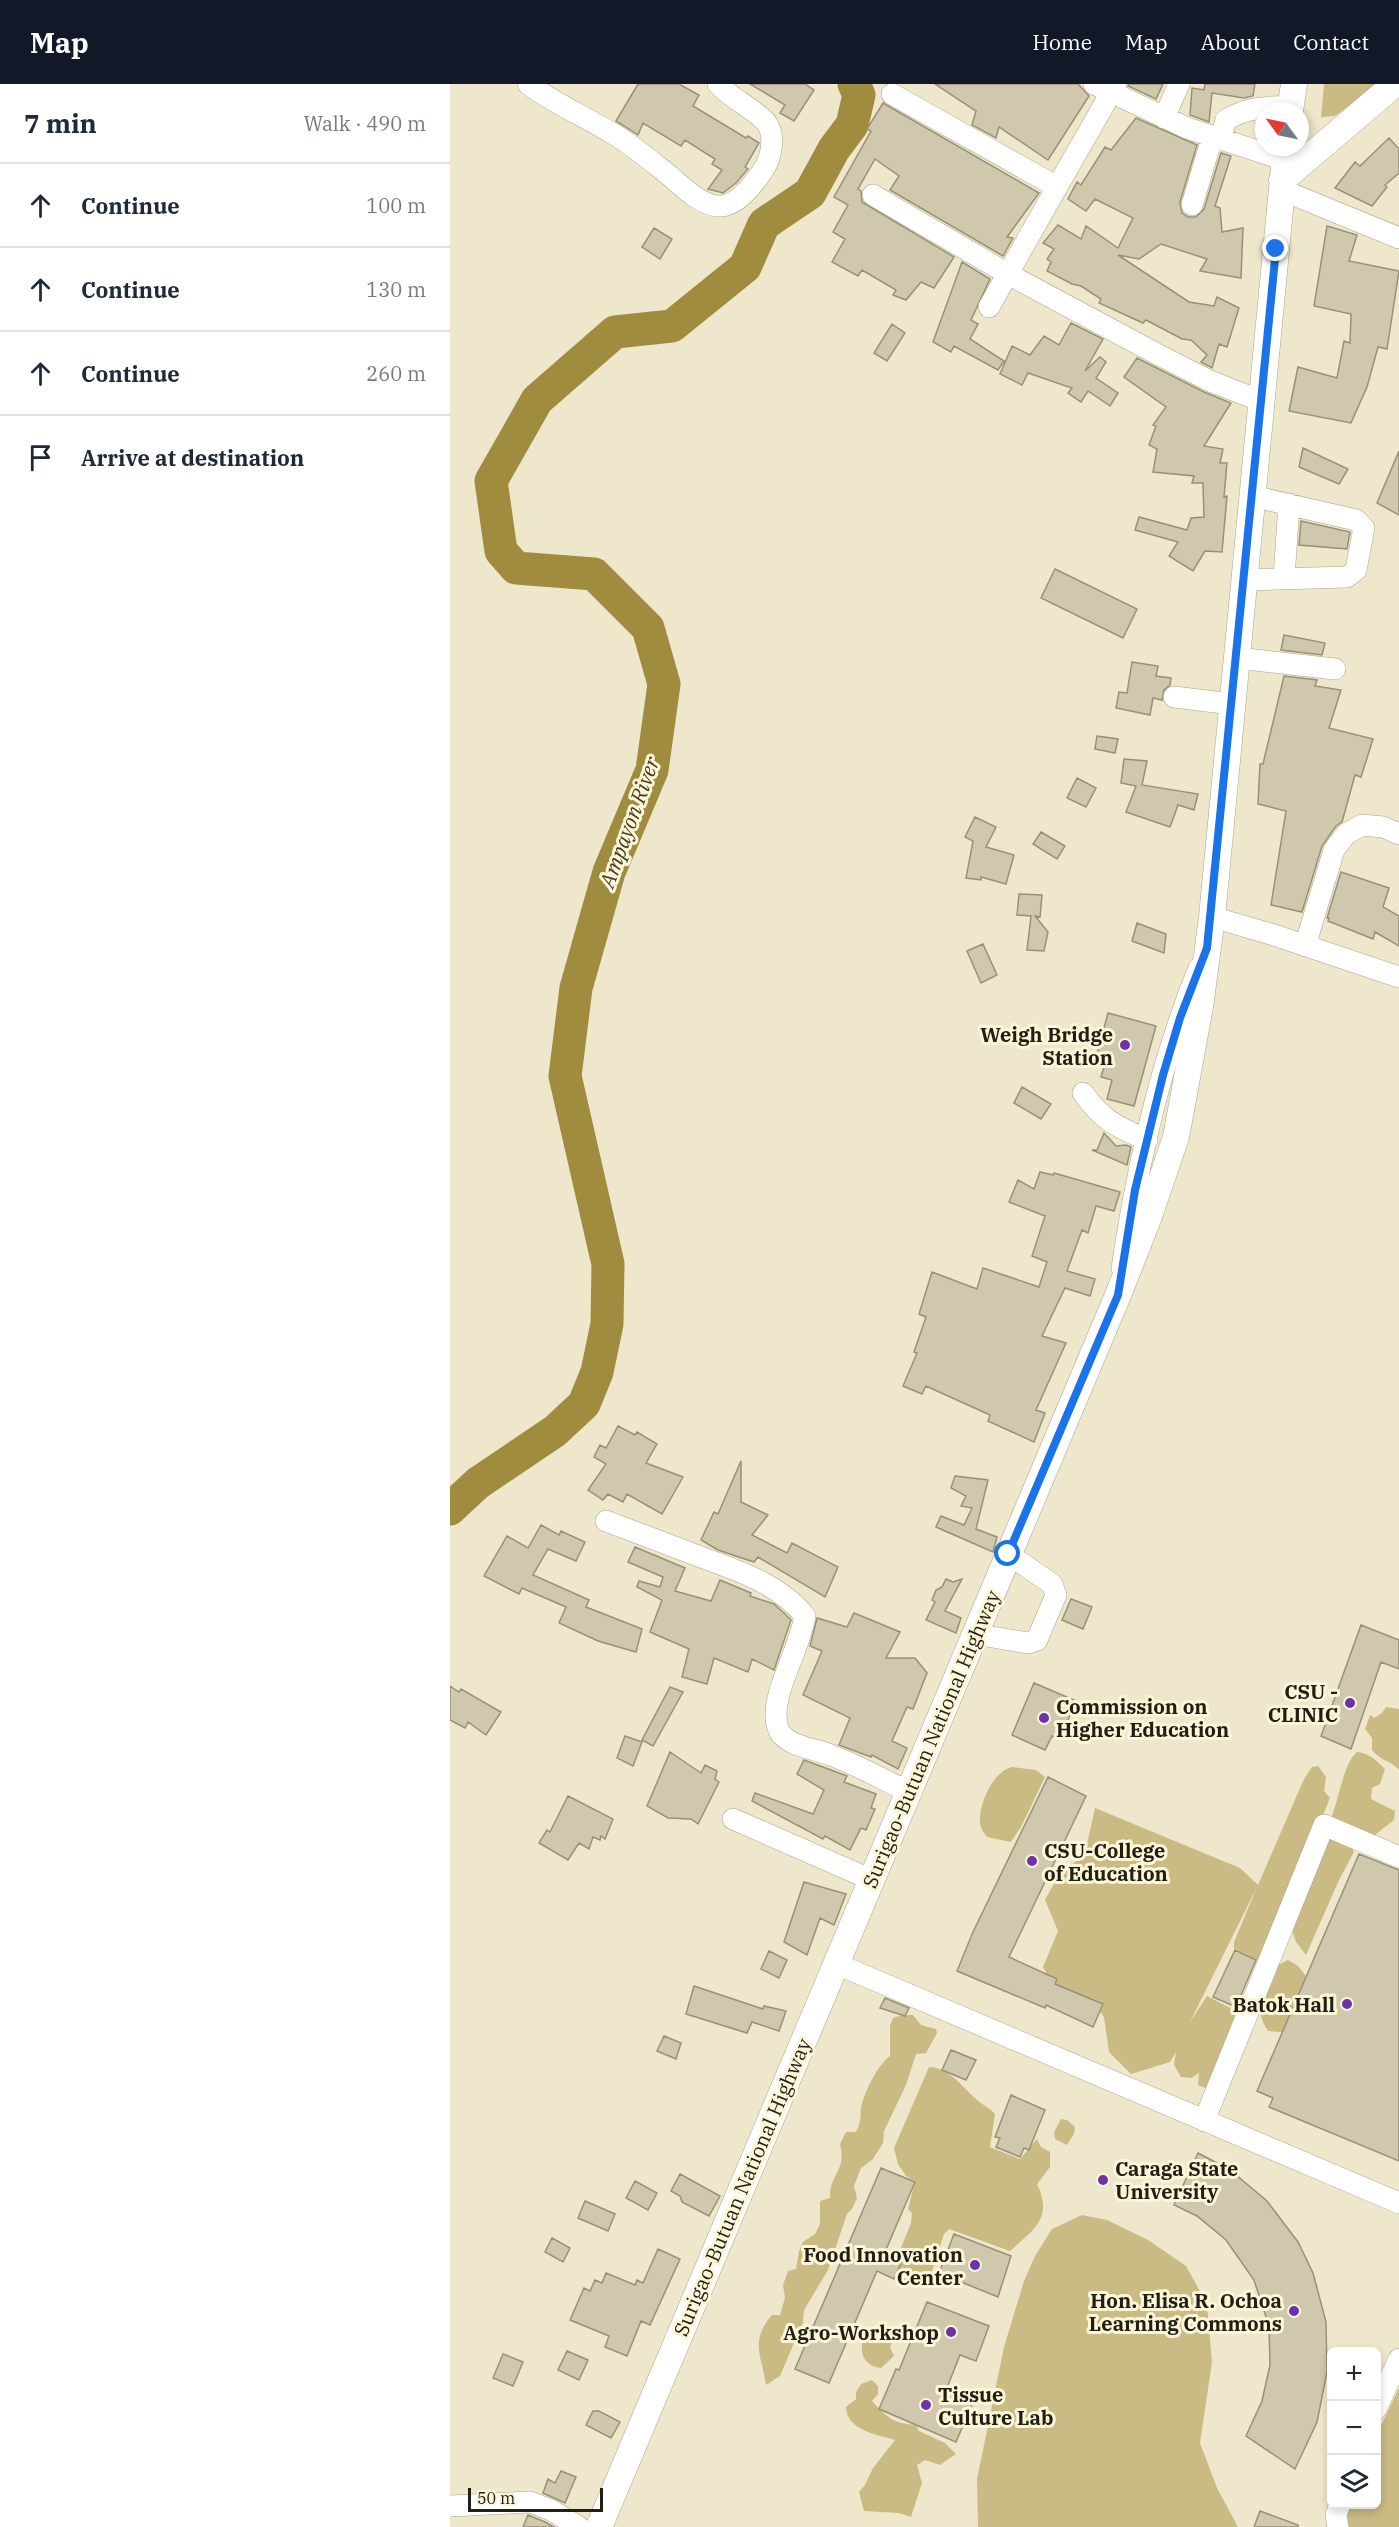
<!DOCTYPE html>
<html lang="en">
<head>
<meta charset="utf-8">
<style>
  body { margin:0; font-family:"IBM Plex Serif",serif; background:#f6f6f7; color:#1f2937 }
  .controls { position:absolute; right:18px; bottom:18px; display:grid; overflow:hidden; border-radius:9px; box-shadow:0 3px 9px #0003 }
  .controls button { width:54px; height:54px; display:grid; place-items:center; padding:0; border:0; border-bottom:2px solid #e0e1e3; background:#fff; color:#1f2937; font:30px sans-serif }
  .compass { position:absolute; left:805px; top:18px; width:54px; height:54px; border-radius:50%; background:#fff; box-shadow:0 3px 9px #0003; rotate:303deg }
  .scale { position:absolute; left:18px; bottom:15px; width:135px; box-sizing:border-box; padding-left:6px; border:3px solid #211f14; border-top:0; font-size:16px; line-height:21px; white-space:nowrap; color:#211f14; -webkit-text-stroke:4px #fcf5d8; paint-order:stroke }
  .stop { position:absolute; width:18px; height:18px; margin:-14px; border:4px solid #1a73e8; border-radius:50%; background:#fff }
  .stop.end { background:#1a73e8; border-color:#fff; box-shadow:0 2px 6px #0008 }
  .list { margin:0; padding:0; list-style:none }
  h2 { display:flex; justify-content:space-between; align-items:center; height:78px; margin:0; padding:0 24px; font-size:26px }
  h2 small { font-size:20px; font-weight:400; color:#747a83 }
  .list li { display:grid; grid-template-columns:39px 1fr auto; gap:18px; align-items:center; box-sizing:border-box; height:84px; padding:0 24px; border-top:2px solid #e0e1e3 }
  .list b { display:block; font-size:22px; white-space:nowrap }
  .list em { font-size:20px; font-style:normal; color:#747a83 }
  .icon { flex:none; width:33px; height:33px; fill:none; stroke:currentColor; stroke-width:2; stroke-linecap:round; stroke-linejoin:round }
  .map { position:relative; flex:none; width:949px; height:2443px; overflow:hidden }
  header { display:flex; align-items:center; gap:36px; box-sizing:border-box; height:84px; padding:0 30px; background:#111827; color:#fff }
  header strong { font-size:28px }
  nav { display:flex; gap:33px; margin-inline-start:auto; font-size:21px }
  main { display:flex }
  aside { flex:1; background:#fff }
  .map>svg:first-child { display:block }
</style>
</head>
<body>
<header>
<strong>Map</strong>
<nav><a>Home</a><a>Map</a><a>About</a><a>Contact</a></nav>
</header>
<main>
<aside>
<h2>7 min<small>Walk · 490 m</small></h2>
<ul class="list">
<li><svg class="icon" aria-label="ahead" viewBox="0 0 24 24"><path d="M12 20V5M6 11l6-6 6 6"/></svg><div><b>Continue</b></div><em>100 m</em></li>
<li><svg class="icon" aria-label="ahead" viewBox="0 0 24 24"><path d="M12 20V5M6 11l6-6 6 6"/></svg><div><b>Continue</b></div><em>130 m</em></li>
<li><svg class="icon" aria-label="ahead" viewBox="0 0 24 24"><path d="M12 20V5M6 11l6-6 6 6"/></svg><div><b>Continue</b></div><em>260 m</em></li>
<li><svg class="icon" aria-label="arrive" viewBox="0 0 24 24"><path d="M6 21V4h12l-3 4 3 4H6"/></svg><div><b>Arrive at destination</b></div></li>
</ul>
</aside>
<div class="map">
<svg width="949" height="2443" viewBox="0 0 949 2443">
  <rect width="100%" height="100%" fill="#efe7cb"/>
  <!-- green -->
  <path fill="#cabb84" d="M874 0H928L885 32 871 33Z
    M936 1623 949 1625V1686C941 1676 930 1677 922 1666V1654L915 1645 920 1631 924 1634 932 1629Z
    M907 1668C918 1668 928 1678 935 1685L930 1700 922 1704 921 1715 945 1727 944 1736 926 1750 925 1757 880 1736C889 1718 893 1679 907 1668Z
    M868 1682 876 1693 874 1707 880 1714 812 1879 784 1864V1858L807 1803 740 1938 757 1912 790 1929 762 2001 755 2004 748 2001 749 1989 741 1994 731 1993 724 1981 726 1968 720 1978 681 1990 659 1968 654 1933 641 1915 606 1907 593 1883 608 1847 595 1816 607 1794 635 1769 645 1724 790 1784 808 1801 854 1695 862 1683Z
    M562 1683 586 1686 595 1693 571 1743 561 1758 537 1753C533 1748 529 1742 530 1735 530 1717 544 1687 562 1683Z
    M878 1749 901 1761 904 1768 889 1796 856 1871 846 1858 840 1841Z
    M838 1876 848 1882 856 1892 832 1948 818 1947C802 1922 813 1910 823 1884Z
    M452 1931H463L471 1941 486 1945 487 1949 476 1969 466 1970 456 2001 434 2047 433 2059 423 2075 411 2084 404 2102 407 2114 402 2125 397 2130 378 2186 354 2226 353 2238 330 2292 316 2301C312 2272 299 2257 322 2231H330L335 2214 333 2201 338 2187 346 2185 349 2167 353 2158 365 2150 370 2140V2117L380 2114C379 2091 397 2087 390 2060L396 2048H406C413 2035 409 2030 412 2019 417 2004 427 1982 440 1972V1942L443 1934Z
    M479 1983C499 1983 512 2003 526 2015 532 2021 539 2023 545 2030L540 2063 570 2075 587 2055 591 2063 600 2068V2083L587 2100C604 2135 582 2147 560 2167L499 2145 494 2150 478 2199 455 2201 447 2196 451 2164 461 2139 462 2129 458 2125 465 2097 456 2092 448 2080 444 2064Z
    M611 2035 617 2036 625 2043 624 2050 617 2061 605 2055 604 2048Z
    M632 2131 657 2136 698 2156 736 2182 757 2220 762 2278 750 2359 767 2404 788 2443H528L527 2395 554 2263 574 2197 585 2172 602 2145Z
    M428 2243 442 2250 444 2254 440 2263 444 2272 431 2284C409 2281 409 2263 416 2247Z
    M422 2296 428 2302V2310L422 2317C438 2334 442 2339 466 2341L469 2347 495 2359 506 2370 490 2381 475 2376 467 2381 472 2399 461 2433 449 2429 414 2427 409 2408 415 2401 423 2384 445 2356C428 2351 396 2346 396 2323L406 2315V2308L411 2300Z
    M949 2304V2443H895L897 2421 926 2420 927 2350Z"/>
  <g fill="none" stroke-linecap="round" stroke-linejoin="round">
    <!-- river -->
    <path stroke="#a08c3e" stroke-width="33" d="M0 1425 28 1399 105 1347 134 1320 147 1288 157 1240 158 1180 115 992 126 904 159 788 202 686 214 600 198 544 144 490 66 484 51 467 41 397 87 316 165 248 222 242 295 183 314 140 360 109 384 65 402 41 409 11 404 0"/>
  </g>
  <!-- building -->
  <path fill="#d0c8ac" stroke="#989176" stroke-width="1.5" d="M188 0H229L249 11 243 22 296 54 298 52 309 59 295 83 298 85 286 99 273 109 258 105 272 86 262 80 265 75 235 56 231 62 193 39 188 51 166 37Z
    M300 0H355L364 6 344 37 330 29 335 21Z
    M485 0H628L639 12 598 76 549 43 546 54 522 41 526 27Z
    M679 0H713L706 15 678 2Z
    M755 0H805L803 12 794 14 762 9 759 38 740 31 742 4 754 6Z
    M433 19 589 109 557 153 563 154 553 172 440 106 449 92 425 75 408 105 411 107 412 118 504 173 484 204 471 198 456 216 443 211 446 206 412 186 408 192 382 178 395 155 383 148 398 121 384 113 421 47 417 45Z
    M686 34 747 61 730 118 732 129 738 133H746L754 125 771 69 781 72 765 122 770 124 772 148 793 144 791 194 750 187 757 175 711 160 689 175 668 171 739 218 764 222 767 213 789 224 777 263 769 260 762 284 751 278 757 271 741 256 732 255 696 236 693 239 649 219 651 215 631 202 622 200 597 187 601 178 597 175 604 165 593 159 608 141 631 155 636 142 668 164 683 134 645 115 636 127 618 115 627 98 631 101 655 63 661 66Z
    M939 54 949 65V89L935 101 937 103 922 122 885 104 905 78 910 82Z
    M877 142 907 151 899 177 949 187 937 265 928 263 917 303 901 339 839 327 848 283 887 294 894 257 900 259 901 230 864 222Z
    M204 144 222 155 210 175 192 163Z
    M512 178 540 195 521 236 528 240 520 255 554 277 548 286 504 262 501 268 483 258Z
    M621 239 653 255 635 287 650 273 656 278 646 294 668 309 660 322 638 307 631 318 618 309 622 304 578 289 572 301 550 290 562 262 580 271 594 252 609 261Z
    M442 240 455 249 437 277 424 269Z
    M687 274 754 308 781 319 754 362 773 365 770 379H777L774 413 777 412 772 468 755 467 743 487 719 472 728 458 685 446 689 433 737 446 741 434 754 433 753 399H742L744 392 703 388 707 365 699 361 706 342 703 341 716 323 674 293Z
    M853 364 898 385 889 400 849 383Z
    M949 367V431L927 419Z
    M851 437 900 448 897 465 849 461Z
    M605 485 687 525 673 554 591 514Z
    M834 551 875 559 872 571 831 566Z
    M682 578 708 582 706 592 721 594 720 601 714 606 712 616 703 614 700 631 666 624 669 608 677 609Z
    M834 592 867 596 865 602 891 606 879 644 923 655 911 693 905 691 892 738 886 742 872 762 852 828 821 821 836 727 808 720 810 680H813Z
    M647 652 668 655 665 669 645 665Z
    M674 675 697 677 692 701 748 710 744 726 728 721 720 743 676 728 686 702 671 699Z
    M627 694 646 704 636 723 617 714Z
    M525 733 546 743 536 763 564 771 556 800 531 793V796L516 794 523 757 515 753Z
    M591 748 615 762 607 775 583 760Z
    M891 788 939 804 933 823 949 832V862L925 848 923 855 878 837 879 834H877Z
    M569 810 592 811 590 833 585 832 598 848 594 867 577 866 581 832 567 831Z
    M687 839 716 850 714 869 682 857Z
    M533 860 547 891 531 899 517 867Z
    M658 929 706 942 684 1022 657 1015 662 996 651 993 654 983 644 981Z
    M572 1003 601 1020 591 1035 564 1019Z
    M654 1049 666 1062 676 1061 681 1063 677 1081 642 1066H647Z
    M590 1088 603 1091 604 1089 670 1108 664 1127 646 1122 638 1149 632 1146 617 1187 645 1195 640 1212 615 1204 592 1252 616 1259 586 1326 595 1329 584 1358 538 1337 540 1331 476 1302 472 1310 453 1302 467 1269 464 1268 476 1233 469 1230 482 1188 527 1205 533 1184 589 1203 597 1178 582 1172 595 1132 559 1118 568 1096 584 1105Z
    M168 1342 185 1351 187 1348 207 1360 196 1379 233 1393 212 1430 177 1410 173 1418 158 1410 153 1416 138 1406 156 1380 144 1373 150 1361 156 1364Z
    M291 1377V1418L318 1431 302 1451 337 1469 342 1459 388 1483 375 1513 308 1473 304 1478 268 1466 251 1456 264 1428 268 1430Z
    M505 1392 538 1396 526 1445 547 1453 543 1468 486 1443 491 1432 514 1441 522 1424 511 1422 516 1412 501 1404Z
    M91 1441 109 1451 111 1447 135 1458 126 1477 98 1465 83 1491 139 1516 136 1523 192 1545 186 1568 148 1557 109 1539 116 1523 72 1504 69 1510 34 1492 57 1452 78 1464Z
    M185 1463 235 1484 225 1507 261 1517 270 1496 301 1509 300 1512 324 1520 335 1530 341 1536 324 1586 302 1575 298 1588 264 1574 257 1600 232 1593 239 1565 200 1548 212 1516 187 1503 189 1497 210 1503 213 1493 178 1478Z
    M496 1495 503 1498 512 1495 495 1527 511 1534 506 1549 476 1536 485 1518 482 1516 486 1506 492 1503Z
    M621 1515 642 1523 633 1545 612 1536Z
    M404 1529 450 1548 436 1574H465L477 1589 463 1625 457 1623 442 1657 457 1664 448 1685 422 1671 421 1673 389 1661 400 1634 353 1611 372 1567 360 1562 367 1534 397 1543Z
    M911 1541 949 1556V1585L931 1578 901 1665 871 1652Z
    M584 1599 626 1617 610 1655 602 1652 595 1666 562 1651Z
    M0 1602 9 1608 11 1605 51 1628 36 1651 18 1638 15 1644 0 1636Z
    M220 1603 233 1608 203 1662 192 1656Z
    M175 1652 192 1658 183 1682 167 1674Z
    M220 1668 251 1689 255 1681 267 1687 265 1695 269 1698 248 1740 241 1735 218 1734 197 1722Z
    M354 1676 397 1692 394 1698 426 1710 421 1724 425 1725 416 1746 411 1744 400 1766 375 1752 373 1755 302 1717 305 1709 363 1730 374 1706 347 1690Z
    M598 1693 636 1712 559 1873 607 1895 605 1900 653 1920 643 1943 596 1921 595 1924 507 1887 523 1848Z
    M118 1712 163 1735 155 1755 151 1752 150 1756 143 1753 139 1765 129 1759 118 1776 89 1759 97 1746 100 1748Z
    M909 1770 949 1786V2077L819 2023 823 2014 807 2007Z
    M354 1798 396 1810 384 1841 370 1834 357 1871 334 1858Z
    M785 1866 806 1876 786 1923 763 1913Z
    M319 1867 337 1876 329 1894 311 1885Z
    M244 1902 313 1925 314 1922 336 1927 329 1947 302 1938 297 1949 236 1930Z
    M435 1914 459 1924 455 1932 430 1924Z
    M214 1952 231 1959 226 1975 207 1967Z
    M501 1966 526 1976 516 1996 492 1986Z
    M561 2011 595 2026 579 2066 574 2064 570 2073 546 2063 550 2054 545 2053Z
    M748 2069 780 2086 817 2117 848 2158 863 2189 876 2238 877 2288 867 2338 845 2385 796 2352 812 2317 820 2281 819 2242 804 2196 776 2156 747 2132 724 2121Z
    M431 2084 465 2098 435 2168 452 2177 444 2195 427 2187 379 2299 345 2285Z
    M230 2090 270 2112 259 2132 232 2118 230 2112 221 2107Z
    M185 2097 207 2109 198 2126 176 2114Z
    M135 2117 165 2130 158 2147 128 2134Z
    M504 2150 561 2172 548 2213 489 2189Z
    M102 2154 120 2164 113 2178 95 2168Z
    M208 2165 230 2175 200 2241 191 2237 177 2272 155 2263 159 2252 120 2236 134 2204 140 2207 145 2196 152 2199 156 2189 185 2201 187 2196 193 2199Z
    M477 2218 539 2242 526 2277 510 2271 496 2306 523 2318 506 2358 429 2325 446 2285 449 2286Z
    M117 2267 138 2276 129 2296 108 2286Z
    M53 2270 73 2278 63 2302 43 2294Z
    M143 2327H149L170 2338 161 2354 136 2341Z
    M111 2387 126 2393 115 2419 93 2409 98 2395 105 2399Z
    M810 2427 848 2441V2443H804Z
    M78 2431 95 2438 104 2443H73Z"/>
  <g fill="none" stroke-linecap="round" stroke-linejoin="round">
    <defs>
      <path id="minor" d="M78 0C105 20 136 33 165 51 185 63 202 78 220 92 232 103 253 123 270 122 288 122 305 98 314 85 322 72 326 49 315 37 302 24 282 15 268 0
        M644 0 737 44 835 76
        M442 10 607 103 539 223
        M714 34 729 0
        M770 56 776 36C797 23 817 23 841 22
        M607 103 666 0
        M832 106 949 154
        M423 111 558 190 705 269 760 297 811 317
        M742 121 762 54
        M834 494 839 420
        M794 496 897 493 906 486 914 444 906 436 802 412
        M787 574 885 585
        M724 613 782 620
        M762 833 824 851 949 893
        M855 862 884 766 896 750 912 741 933 743 949 750
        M633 1009C654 1038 666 1042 697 1056
        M672 1184C687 1083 710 979 749 884
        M156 1437C185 1448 214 1459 243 1470 282 1485 328 1498 355 1532 350 1563 327 1600 326 1629 326 1637 327 1646 332 1651 344 1664 368 1665 383 1672 409 1682 434 1696 459 1708
        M525 1550 578 1559 587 1556 606 1511 602 1500 558 1470
        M283 1735 422 1796
        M387 1880 949 2119
        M754 2037 874 1741 949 1773
        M926 2325 949 2275
        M0 2422 80 2418 101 2426 129 2443
        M888 2443 886 2431 890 2420"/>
      <path id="major" d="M840 27 844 0
        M832 96 945 0
        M149 2443 668 1211 698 1135 726 1053 750 923 762 833 836 63"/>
    </defs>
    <!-- minor casing -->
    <use href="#minor" stroke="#aba488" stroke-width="22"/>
    <!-- major casing -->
    <use href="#major" stroke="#aba488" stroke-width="27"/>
    <!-- minor -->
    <use href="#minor" stroke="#fff" stroke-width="21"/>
    <!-- major -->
    <use href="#major" stroke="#fff" stroke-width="26"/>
  </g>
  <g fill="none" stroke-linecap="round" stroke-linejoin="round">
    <!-- route -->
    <path stroke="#1a73e8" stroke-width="8" d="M558 1470 668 1211 685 1106 713 991 730 934 757 864 826 165"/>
  </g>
  <!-- markers -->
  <g fill="#6f31a6" stroke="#fcf5d8" stroke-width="2">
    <circle cx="675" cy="961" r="6"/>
    <circle cx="900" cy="1619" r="6"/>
    <circle cx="594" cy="1634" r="6"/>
    <circle cx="582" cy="1777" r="6"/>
    <circle cx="897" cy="1920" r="6"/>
    <circle cx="653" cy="2096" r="6"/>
    <circle cx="525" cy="2181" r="6"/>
    <circle cx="844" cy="2227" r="6"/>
    <circle cx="501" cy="2248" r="6"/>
    <circle cx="476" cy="2321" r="6"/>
  </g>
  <g text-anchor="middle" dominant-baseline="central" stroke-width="6" stroke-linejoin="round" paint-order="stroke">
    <!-- poi labels -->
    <g font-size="20" font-weight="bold" fill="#211f14" stroke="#fcf5d8" text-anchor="end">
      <text x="663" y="950">Weigh Bridge<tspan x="663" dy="23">Station</tspan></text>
      <text x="888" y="1607">CSU -<tspan x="888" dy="23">CLINIC</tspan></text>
      <text x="606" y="1622" text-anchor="start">Commission on<tspan x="606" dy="23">Higher Education</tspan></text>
      <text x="594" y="1766" text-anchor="start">CSU-College<tspan x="594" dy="23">of Education</tspan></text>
      <text x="885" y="1920">Batok Hall</text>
      <text x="665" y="2084" text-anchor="start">Caraga State<tspan x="665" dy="23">University</tspan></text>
      <text x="513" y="2170">Food Innovation<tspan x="513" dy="23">Center</tspan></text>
      <text x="832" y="2216">Hon. Elisa R. Ochoa<tspan x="832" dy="23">Learning Commons</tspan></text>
      <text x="489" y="2248">Agro-Workshop</text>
      <text x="488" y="2310" text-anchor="start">Tissue<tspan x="488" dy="23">Culture Lab</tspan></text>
    </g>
    <!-- street labels -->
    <g font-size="20" fill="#211f14" stroke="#fcf5d8">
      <text transform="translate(481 1655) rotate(-67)">Surigao-Butuan National Highway</text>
      <text transform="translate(292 2103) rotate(-67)">Surigao-Butuan National Highway</text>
    </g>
    <!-- water labels -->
    <g font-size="21" font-style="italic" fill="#443b19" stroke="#fcf5d8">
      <text transform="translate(179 738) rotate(-70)">Ampayon River</text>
    </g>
  </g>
</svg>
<div class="controls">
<button>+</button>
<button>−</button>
<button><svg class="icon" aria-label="layers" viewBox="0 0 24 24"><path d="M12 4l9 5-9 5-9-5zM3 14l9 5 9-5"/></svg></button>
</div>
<svg class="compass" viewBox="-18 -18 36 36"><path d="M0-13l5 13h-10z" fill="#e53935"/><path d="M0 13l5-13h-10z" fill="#747a83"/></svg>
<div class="scale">50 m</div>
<div class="stop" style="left:558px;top:1470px"></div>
<div class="stop end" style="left:826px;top:165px"></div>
</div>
</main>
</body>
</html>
